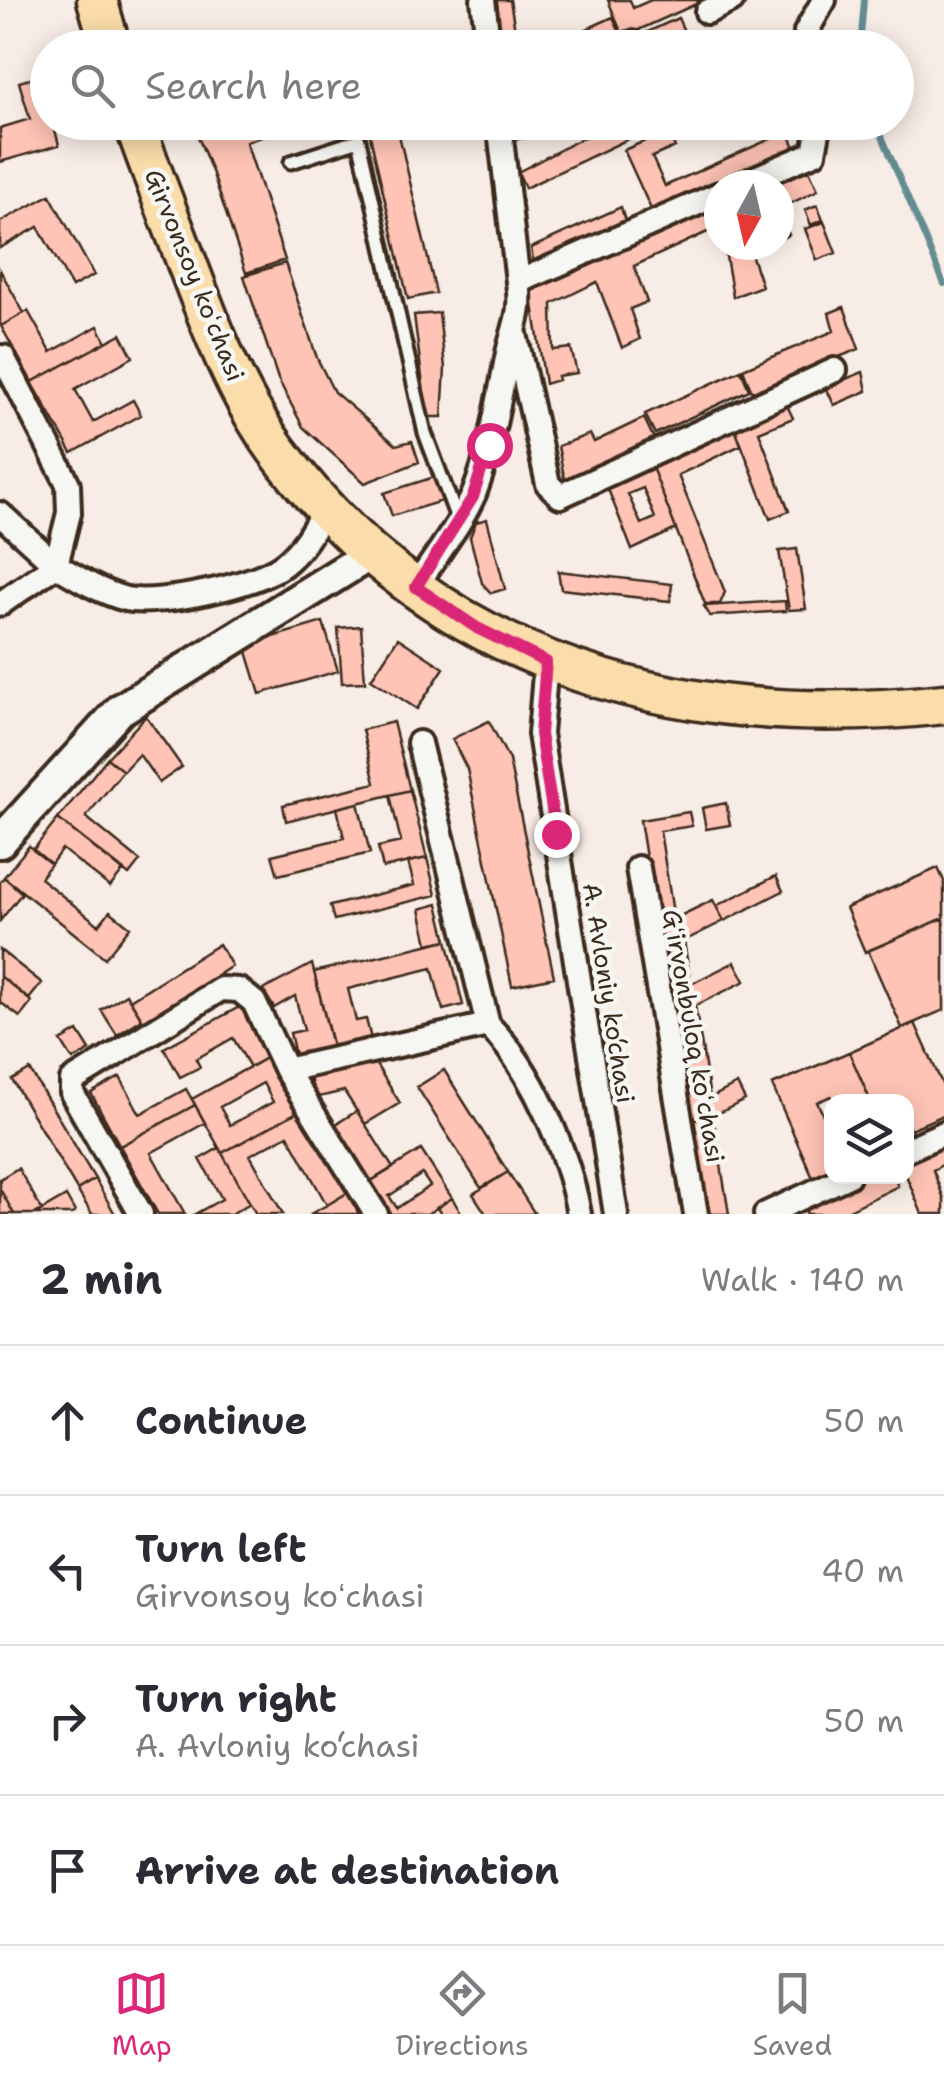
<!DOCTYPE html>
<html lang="en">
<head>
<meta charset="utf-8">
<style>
  body { margin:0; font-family:"Shantell Sans",sans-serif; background:#f2f2f3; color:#2b2b33 }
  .controls { position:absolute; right:30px; bottom:30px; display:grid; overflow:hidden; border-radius:20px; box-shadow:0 5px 25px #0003 }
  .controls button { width:90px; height:90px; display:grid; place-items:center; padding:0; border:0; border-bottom:2px solid #e1e1e2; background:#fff; color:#2b2b33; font:50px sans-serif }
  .compass { position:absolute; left:704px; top:170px; width:90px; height:90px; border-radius:50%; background:#fff; box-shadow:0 5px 25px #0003; rotate:188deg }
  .stop { position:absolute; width:30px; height:30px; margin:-22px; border:8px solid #db2777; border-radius:50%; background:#fff }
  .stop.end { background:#db2777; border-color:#fff; box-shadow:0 2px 10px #0008 }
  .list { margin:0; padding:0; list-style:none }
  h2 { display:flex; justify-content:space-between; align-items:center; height:130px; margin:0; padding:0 40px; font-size:42px }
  h2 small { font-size:32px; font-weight:400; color:#7c7c81 }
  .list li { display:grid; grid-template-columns:65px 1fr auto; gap:30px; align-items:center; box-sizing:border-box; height:150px; padding:0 40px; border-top:2px solid #e1e1e2 }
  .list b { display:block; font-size:38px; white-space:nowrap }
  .list p { margin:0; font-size:32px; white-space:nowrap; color:#7c7c81 }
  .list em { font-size:32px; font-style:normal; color:#7c7c81 }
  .icon { flex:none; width:55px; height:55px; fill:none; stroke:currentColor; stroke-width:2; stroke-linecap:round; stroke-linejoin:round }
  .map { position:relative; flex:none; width:944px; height:1214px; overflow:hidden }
  .search { position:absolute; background:#fff; box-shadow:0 5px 25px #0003; left:30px; right:30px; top:30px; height:110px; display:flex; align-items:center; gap:25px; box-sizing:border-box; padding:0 35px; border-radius:55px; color:#7c7c81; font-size:38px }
  .sheet { height:730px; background:#fff }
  nav { display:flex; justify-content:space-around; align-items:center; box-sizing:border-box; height:140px; border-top:2px solid #e1e1e2; background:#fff; font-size:28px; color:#7c7c81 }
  nav a { display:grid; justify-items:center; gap:5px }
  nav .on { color:#db2777 }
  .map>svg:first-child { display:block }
</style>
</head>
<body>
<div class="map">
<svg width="944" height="1214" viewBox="0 0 944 1214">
  <rect width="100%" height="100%" fill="#f8ece6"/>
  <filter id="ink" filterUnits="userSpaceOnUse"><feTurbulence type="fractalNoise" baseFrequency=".01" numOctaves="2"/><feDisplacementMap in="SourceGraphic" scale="20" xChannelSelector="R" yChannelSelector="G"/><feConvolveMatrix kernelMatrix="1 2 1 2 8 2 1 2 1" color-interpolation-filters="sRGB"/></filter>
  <g filter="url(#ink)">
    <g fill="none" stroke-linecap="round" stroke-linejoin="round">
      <!-- stream -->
      <path stroke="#648c91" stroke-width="6" d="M860 48 864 0
        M876 122 944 284"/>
    </g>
    <!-- building -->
    <path fill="#ffc4b6" stroke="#3b2a1e" stroke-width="2.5" fill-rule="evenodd" d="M496 0H510L518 48H497L490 3Z
      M608 0H630L633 8 651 0H705L623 37Z
      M613 17 621 35 595 48H545Z
      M678 18 687 38 666 48H650L643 34Z
      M39 76 48 105V122H53L59 145 0 162V128L30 119 19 82Z
      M192 122H304L246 142 285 260 246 273 213 174Z
      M388 122H396L436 293 408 299 368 127Z
      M503 122H530L523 124 525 138 506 141Z
      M613 122H633L639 134 525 188 518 172Z
      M640 122H680L667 129 675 147 652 157 665 186 788 131 798 154 729 185H719L655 218 624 150 645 141 637 124Z
      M804 159 818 190 779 209V185H746Z
      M50 195 94 275 72 287 38 227 0 248V222Z
      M704 205 714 229 634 266 647 302 630 309 640 339 622 348 597 282 552 304 553 350 571 348 577 373 557 376 558 380 545 384 529 278Z
      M817 205 823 220 811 225 805 210Z
      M621 207 626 225 534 266 531 248Z
      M782 218 789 235 779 239V219Z
      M824 222 836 253 817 260 805 229Z
      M724 245H748L762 286 733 297Z
      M285 263 317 358 334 392 396 445 412 441 419 462 365 483 303 427 278 379 244 276Z
      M0 270 24 313 1 326 0 324Z
      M844 307 859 349 752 392 743 369 834 331 829 313Z
      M28 311 51 352 98 326 106 342 32 382 1 326Z
      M439 313 445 368 442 417H427L414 315Z
      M121 334 133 357 75 389 93 422 133 400 141 415 72 453 32 382Z
      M741 370 749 390 655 434 645 414Z
      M863 372 867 391 834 405 826 387Z
      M785 401 793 418 759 432 789 511 770 519 733 423Z
      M644 418 654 439 565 482 558 446 590 434 594 442Z
      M733 423 741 445 678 475 725 592 720 604H705L650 462Z
      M650 462 676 529 632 550 606 484ZM643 488 655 518 641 524 628 494Z
      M434 477 442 501 392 516 384 493Z
      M487 519 505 589 491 593 482 583 470 537 476 522Z
      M797 549 806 609 789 610 779 551Z
      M558 571 672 584 670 601 561 589Z
      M785 601 786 611 710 616 704 606Z
      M323 622 338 671 260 694 245 645Z
      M361 626 365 682 342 683 338 628Z
      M398 638 444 668 417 709 371 679Z
      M146 716 182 767 159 783 139 754 123 771 107 758Z
      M489 721 509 760 554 977 512 986 467 769 452 739Z
      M393 722 410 790 286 821 283 805 375 783 362 730Z
      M107 758 123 771 86 817 140 861 129 875 58 819Z
      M410 790 427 858 383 868 378 847 401 842 390 795Z
      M358 803 370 853 278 875 272 855 344 838 337 808Z
      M726 803 730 825 706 829 702 808Z
      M689 812 692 826 660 831 674 919 657 927 640 820Z
      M58 819 123 871 110 887 62 849 51 864 33 850Z
      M29 846 51 864 40 878 99 925 110 911 130 927 105 958 4 877Z
      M427 858 436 895 334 920 330 906 414 885 408 862Z
      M938 868 944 881V918L865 952 846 908Z
      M776 876 783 891 724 921 716 906Z
      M4 877 22 893 0 921V882Z
      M713 900 724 921 684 941 691 984 669 995 657 927Z
      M438 904 447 940 428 944 420 909Z
      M944 918V1010L902 1028 868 951Z
      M447 940 463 1005 443 1010 432 968 348 989 356 1021 366 1019 372 1043 334 1052 314 972Z
      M219 944 232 966 144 1022 130 1000Z
      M0 950 42 983 29 999 0 976Z
      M735 962 745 981 695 1006 703 1053 679 1057 669 995Z
      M312 964 332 1046 295 1055 290 1033 304 1030 295 996 274 1008 263 990Z
      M0 976 32 1002 20 1017 0 1002Z
      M126 994 142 1019 117 1035 101 1010Z
      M243 1005 271 1055 250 1067 233 1038 196 1059 200 1067 180 1077 164 1048Z
      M915 1023 944 1088V1115L906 1131V1102H871L849 1052Z
      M78 1031 90 1050 73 1060 61 1041Z
      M849 1052 871 1102H834L831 1096 817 1102 832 1133V1170L813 1178 772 1085Z
      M703 1053 710 1098 737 1084 745 1100 713 1116 690 1120 679 1057Z
      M271 1055 301 1110 222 1153 192 1099ZM263 1083 273 1102 230 1125 220 1107Z
      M372 1058 400 1103 365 1124 344 1091 315 1098 309 1073Z
      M30 1070 95 1179 77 1190 12 1080Z
      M444 1070 508 1172 481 1188 417 1087Z
      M120 1077 140 1114 186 1089 195 1105 120 1146 91 1093Z
      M195 1105 205 1123 151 1153 185 1214H158L120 1146Z
      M301 1110 347 1193 327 1205 288 1135 250 1155 283 1214H256L222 1153Z
      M357 1111 393 1168 368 1183 333 1126Z
      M713 1116 729 1214H705L690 1120Z
      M944 1140V1164L933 1170 944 1199V1214H922L906 1175V1158Z
      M219 1148 250 1203 231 1214H195L222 1199 200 1159Z
      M421 1150 452 1198 427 1214H388L368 1183ZM422 1174 430 1186 397 1208 389 1196Z
      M18 1168 42 1210 35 1214H14L0 1189V1179Z
      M508 1172 535 1214H486L473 1194Z
      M868 1176H893L898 1186 841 1214H807L804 1207Z
      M95 1179 115 1214H92L77 1190Z
      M0 1189 14 1214H0Z
      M347 1193 359 1214H310L327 1205Z
      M66 1196 75 1212 72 1214H35Z
      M452 1198 462 1214H441L437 1208Z"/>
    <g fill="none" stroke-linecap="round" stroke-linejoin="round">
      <defs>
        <path id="service" d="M291 162 359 140 425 433 458 521"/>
        <path id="minor" d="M483 0 489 48
          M707 12 732 0
          M620 48 632 43
          M809 48 806 32 824 0
          M499 122 518 282
          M739 185 814 153 820 122
          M515 334 548 484 560 496 835 370
          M0 514 56 565 69 513 68 484 3 357
          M416 587C434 557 460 526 474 494 491 450 498 404 507 358 513 327 523 315 518 282L719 194
          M0 604 56 565C79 579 100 592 126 599 159 606 258 585 284 564 304 548 313 530 325 508
          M546 662 540 734 616 1214
          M638 868 696 1214
          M488 1025C532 1068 568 1153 579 1214
          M286 1070 488 1025 419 743
          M906 1150 944 1133
          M141 1214 72 1093V1081L221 989 239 990 254 1002 286 1070 376 1214
          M766 1214 848 1176"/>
        <path id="tertiary" d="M0 842 120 710 372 553"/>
        <path id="primary" d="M97 0 111 48
          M134 122C149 166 166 208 182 250 208 318 233 390 276 449 437 668 684 733 944 704"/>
      </defs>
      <!-- service casing -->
      <use href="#service" stroke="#3b2a1e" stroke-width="19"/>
      <!-- minor casing -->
      <use href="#minor" stroke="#3b2a1e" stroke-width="30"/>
      <!-- tertiary casing -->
      <use href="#tertiary" stroke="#3b2a1e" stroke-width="38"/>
      <!-- primary casing -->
      <use href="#primary" stroke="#3b2a1e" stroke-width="45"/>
      <!-- service -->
      <use href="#service" stroke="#f6f6f2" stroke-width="11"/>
      <!-- minor -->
      <use href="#minor" stroke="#f6f6f2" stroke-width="22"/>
      <!-- tertiary -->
      <use href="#tertiary" stroke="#f6f6f2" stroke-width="30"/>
      <!-- primary -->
      <use href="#primary" stroke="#fbddab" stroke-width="38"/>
    </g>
  </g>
  <g fill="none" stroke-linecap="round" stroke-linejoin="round" filter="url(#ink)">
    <!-- route -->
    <path stroke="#db2777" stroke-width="12" d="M489 445 473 497 416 587 477 628 546 662 540 734 556 834"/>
  </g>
  <g text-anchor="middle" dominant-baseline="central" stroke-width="9" stroke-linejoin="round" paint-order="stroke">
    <!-- street labels -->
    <g font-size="25" fill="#3b2a1e" stroke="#f6f6f2">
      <text transform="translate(195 275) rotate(68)">Girvonsoy koʻchasi</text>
      <text transform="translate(609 993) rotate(81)">A. Avloniy ko‘chasi</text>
      <text transform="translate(694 1036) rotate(80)">Gʻirvonbuloq koʻchasi</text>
    </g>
  </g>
</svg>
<div class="controls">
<button><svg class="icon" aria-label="layers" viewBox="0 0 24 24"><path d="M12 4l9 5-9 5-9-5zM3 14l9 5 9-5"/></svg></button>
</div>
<svg class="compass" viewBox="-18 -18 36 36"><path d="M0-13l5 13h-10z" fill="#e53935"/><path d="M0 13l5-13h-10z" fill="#7c7c81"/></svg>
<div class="stop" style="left:489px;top:445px"></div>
<div class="stop end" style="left:556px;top:834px"></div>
<div class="search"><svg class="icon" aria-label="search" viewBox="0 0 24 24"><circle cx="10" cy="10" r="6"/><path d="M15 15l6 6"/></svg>Search here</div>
</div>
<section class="sheet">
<h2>2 min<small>Walk · 140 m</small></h2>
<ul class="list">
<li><svg class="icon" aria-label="ahead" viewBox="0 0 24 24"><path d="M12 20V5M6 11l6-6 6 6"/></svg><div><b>Continue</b></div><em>50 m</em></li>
<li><svg class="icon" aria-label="left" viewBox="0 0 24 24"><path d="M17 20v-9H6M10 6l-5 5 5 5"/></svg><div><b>Turn left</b><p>Girvonsoy koʻchasi</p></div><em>40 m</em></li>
<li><svg class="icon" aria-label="right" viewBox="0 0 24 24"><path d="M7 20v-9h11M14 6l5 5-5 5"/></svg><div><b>Turn right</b><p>A. Avloniy ko‘chasi</p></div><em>50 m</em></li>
<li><svg class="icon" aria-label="arrive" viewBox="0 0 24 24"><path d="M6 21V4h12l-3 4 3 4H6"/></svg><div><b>Arrive at destination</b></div></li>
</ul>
</section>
<nav>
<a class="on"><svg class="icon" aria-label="map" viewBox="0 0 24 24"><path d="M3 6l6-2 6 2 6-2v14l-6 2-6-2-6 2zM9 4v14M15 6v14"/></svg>Map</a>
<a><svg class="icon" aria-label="directions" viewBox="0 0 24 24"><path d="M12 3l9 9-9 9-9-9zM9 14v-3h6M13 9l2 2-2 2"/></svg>Directions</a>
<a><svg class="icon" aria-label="saved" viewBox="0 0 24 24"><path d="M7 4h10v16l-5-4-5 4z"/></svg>Saved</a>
</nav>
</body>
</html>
